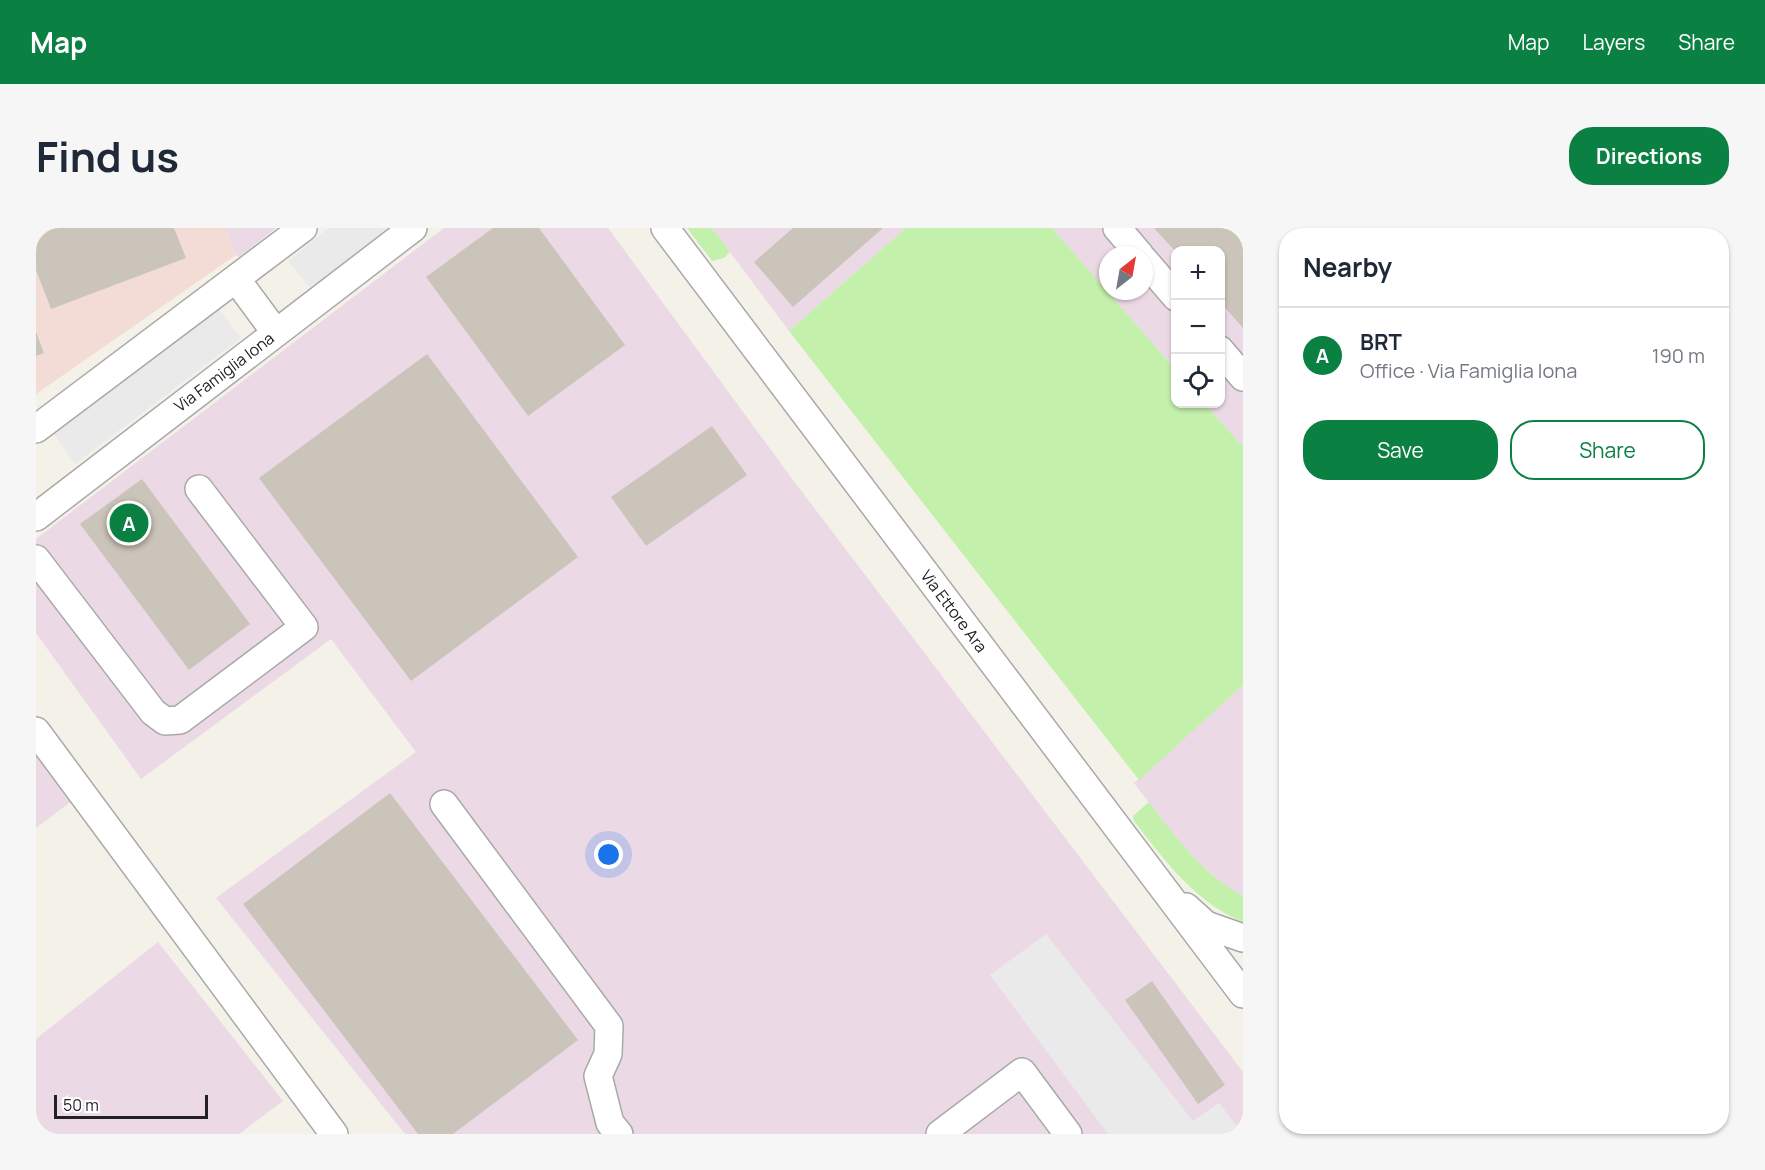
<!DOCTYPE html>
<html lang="en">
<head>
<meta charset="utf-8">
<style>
  body { margin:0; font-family:Manrope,sans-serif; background:#f6f6f7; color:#1f2937 }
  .controls { position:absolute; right:18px; top:18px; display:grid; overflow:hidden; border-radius:12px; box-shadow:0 2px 4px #0004 }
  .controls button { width:54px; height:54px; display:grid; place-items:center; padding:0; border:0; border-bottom:2px solid #e0e1e3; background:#fff; color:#1f2937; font:30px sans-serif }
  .compass { position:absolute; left:1063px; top:18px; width:54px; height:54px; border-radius:50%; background:#fff; box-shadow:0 2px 4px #0004; rotate:31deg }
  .scale { position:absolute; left:18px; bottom:15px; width:154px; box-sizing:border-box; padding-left:6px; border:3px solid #222; border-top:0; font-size:16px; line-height:21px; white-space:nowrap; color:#222; -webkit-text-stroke:4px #fff; paint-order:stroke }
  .you { position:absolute; left:573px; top:627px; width:21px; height:21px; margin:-15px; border:4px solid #fff; border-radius:50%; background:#1a73e8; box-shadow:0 0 0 9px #1a73e833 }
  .badge { display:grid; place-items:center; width:39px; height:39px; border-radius:50%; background:#0b8043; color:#fff; font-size:20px; font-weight:700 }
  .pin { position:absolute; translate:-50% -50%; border:3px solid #fff; box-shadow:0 2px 6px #0006 }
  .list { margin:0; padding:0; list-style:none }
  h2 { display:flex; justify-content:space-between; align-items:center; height:78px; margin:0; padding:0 24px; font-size:26px }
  h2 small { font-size:20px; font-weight:400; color:#747a83 }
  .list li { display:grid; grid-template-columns:39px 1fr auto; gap:18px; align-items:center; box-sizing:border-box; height:96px; padding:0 24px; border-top:2px solid #e0e1e3 }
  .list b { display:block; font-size:22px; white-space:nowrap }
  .list p { margin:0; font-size:20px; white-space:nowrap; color:#747a83 }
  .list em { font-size:20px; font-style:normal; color:#747a83 }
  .actions { display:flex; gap:12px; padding:18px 24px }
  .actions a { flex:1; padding:14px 0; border:2px solid #0b8043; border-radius:24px; text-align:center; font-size:21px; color:#0b8043 }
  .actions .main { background:#0b8043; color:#fff }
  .icon { flex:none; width:33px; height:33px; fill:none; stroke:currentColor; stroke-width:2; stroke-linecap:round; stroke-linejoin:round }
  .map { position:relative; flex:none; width:1207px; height:906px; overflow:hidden; border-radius:24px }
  header { display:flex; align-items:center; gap:36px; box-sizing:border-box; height:84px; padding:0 30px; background:#0b8043; color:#fff }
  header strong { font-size:28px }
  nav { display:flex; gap:33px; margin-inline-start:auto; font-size:21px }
  .intro { display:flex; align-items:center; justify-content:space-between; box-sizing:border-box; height:144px; padding:0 36px }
  h1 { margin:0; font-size:42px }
  .button { padding:15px 27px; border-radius:24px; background:#0b8043; color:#fff; font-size:21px; font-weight:700 }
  main { display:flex; gap:36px; padding:0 36px }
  aside { flex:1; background:#fff; border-radius:24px; box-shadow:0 2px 4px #0004 }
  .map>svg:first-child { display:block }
</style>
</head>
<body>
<header>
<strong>Map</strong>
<nav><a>Map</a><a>Layers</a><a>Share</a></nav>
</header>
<div class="intro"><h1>Find us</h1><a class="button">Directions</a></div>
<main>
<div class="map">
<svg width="1207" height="906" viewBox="0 0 1207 906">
  <rect width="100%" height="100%" fill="#f3f1e8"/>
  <!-- commercial -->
  <path fill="#f4dcd6" d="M0 0H190L200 27 0 166Z"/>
  <!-- industrial -->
  <path fill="#ecd9e6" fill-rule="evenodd" d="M190 0H240L203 29 200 27Z
    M408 0H572L757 252 1207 844V906H369L180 670 380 524 295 411 105 551 0 405V311Z
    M676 0H870L753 103Z
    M1016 0H1207V219L1169 176H1184V22H1140L1139 141ZM1072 27H1108V63H1072Z
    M1207 457V668L1191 659 1162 634 1138 608 1098 555Z
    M0 524 37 572 0 600Z
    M122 714 247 873 203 906H0V811Z"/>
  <!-- grass -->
  <path fill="#c3f0aa" d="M651 0H676L694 24 688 30 676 33Z
    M870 0H1016L1139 141 1140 176H1169L1207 219V457L1103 552 753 103Z
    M1113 574C1140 610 1167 646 1207 668V694C1159 674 1129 633 1098 593L1097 588Z"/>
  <!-- parking -->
  <path fill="#eaeaea" d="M293 0H356L277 63 252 33Z
    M183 81 205 110 39 236 16 203Z
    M1010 706 1157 893 1183 875 1207 906H1072L954 747Z"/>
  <!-- building -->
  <path fill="#cbc4ba" d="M0 0H138L150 30 15 81 0 42Z
    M457 0H503L589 117 492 188 390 49Z
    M757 0H847L757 79 718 34Z
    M1118 0H1207V100L1184 74V22H1138Z
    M0 104 8 125 0 128Z
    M391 126 542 329 375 453 223 250Z
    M676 198 711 247 610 318 575 269Z
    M106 251 214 396 153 442 44 296Z
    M354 565 542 812 417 906H382L207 676Z
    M1116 753 1189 857 1162 876 1089 772Z"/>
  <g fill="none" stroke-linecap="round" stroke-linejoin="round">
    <defs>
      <path id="minor" d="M629 0 1207 766
        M1081 0 1104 27
        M1108 32 1140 69
        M200 51 240 105
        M1184 122 1207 149
        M0 201 267 0
        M0 289 377 0
        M0 331 117 484 129 493 144 492 268 399 163 261
        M0 503 298 906
        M408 576 573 798 572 826 562 848 574 895 583 906
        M1150 679 1170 697 1207 710
        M904 906 986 844 1032 906"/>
    </defs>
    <!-- minor casing -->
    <use href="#minor" stroke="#a9a9a9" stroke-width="30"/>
    <!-- minor -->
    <use href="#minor" stroke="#fff" stroke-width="27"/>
  </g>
  <g text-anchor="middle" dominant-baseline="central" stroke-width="4.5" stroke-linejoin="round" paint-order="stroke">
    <!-- street labels -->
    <g font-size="16" fill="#222" stroke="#fff">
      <text transform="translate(188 144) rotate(-37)">Via Famiglia Iona</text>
      <text transform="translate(918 383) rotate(53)">Via Ettore Ara</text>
    </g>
  </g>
</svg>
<div class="controls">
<button>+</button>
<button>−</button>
<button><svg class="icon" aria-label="locate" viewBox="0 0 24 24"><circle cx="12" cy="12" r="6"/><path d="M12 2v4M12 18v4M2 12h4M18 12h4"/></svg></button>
</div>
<svg class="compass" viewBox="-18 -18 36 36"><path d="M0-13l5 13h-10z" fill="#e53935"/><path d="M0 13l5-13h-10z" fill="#747a83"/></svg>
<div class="scale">50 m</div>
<div class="you"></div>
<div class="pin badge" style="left:93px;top:295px">A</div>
</div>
<aside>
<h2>Nearby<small></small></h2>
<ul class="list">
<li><span class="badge">A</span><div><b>BRT</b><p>Office · Via Famiglia Iona</p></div><em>190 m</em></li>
</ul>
<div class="actions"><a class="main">Save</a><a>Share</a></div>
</aside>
</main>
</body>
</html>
